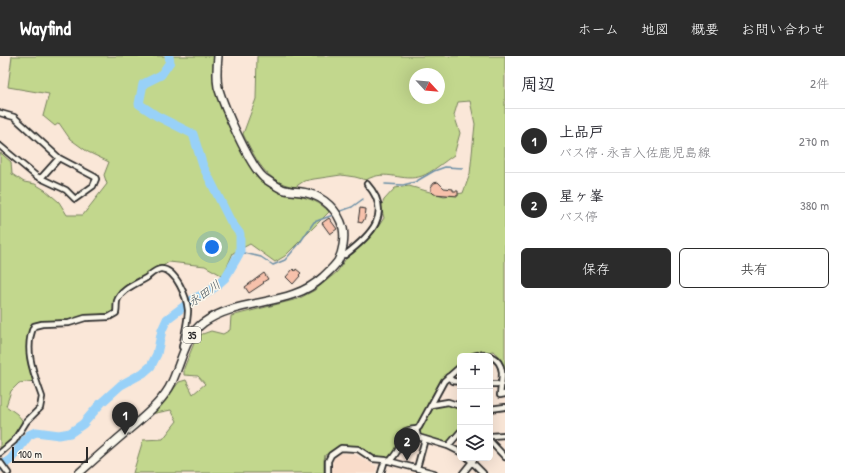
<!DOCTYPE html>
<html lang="ja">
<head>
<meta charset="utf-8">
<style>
  body { margin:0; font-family:"Patrick Hand","Klee One",sans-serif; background:#f2f2f3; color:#2b2b33 }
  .controls { position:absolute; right:12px; bottom:12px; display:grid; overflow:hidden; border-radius:6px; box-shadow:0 4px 16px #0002 }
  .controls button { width:36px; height:36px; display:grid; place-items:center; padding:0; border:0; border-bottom:1px solid #e1e1e2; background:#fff; color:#2b2b33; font:20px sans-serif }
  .compass { position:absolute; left:409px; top:12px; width:36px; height:36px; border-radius:50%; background:#fff; box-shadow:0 4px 16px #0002; rotate:116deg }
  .scale { position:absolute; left:12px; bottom:10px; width:76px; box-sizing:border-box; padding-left:4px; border:2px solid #2b2b2b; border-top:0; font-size:11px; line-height:14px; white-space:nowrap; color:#2b2b2b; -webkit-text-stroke:3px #fbf7ec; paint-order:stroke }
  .you { position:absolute; left:212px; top:191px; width:14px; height:14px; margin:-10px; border:3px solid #fff; border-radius:50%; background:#1a73e8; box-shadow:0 0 0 6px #1a73e833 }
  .badge { display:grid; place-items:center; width:26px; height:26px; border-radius:50%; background:#2b2b2b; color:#fff; font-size:13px; font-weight:700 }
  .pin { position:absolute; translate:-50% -33px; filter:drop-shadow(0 1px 2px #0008) }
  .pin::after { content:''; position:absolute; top:21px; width:14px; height:12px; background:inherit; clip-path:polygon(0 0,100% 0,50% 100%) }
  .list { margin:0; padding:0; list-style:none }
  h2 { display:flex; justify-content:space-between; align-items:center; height:52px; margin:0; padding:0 16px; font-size:17px }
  h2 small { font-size:13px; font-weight:400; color:#7c7c81 }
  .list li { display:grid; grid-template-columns:26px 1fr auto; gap:12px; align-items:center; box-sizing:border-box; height:64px; padding:0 16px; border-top:1px solid #e1e1e2 }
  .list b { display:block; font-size:15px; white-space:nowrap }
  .list p { margin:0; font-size:13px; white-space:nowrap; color:#7c7c81 }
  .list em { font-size:13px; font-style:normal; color:#7c7c81 }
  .actions { display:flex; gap:8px; padding:12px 16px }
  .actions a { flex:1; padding:9px 0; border:1px solid #2b2b2b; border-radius:6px; text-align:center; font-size:14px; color:#2b2b2b }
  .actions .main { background:#2b2b2b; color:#fff }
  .icon { flex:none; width:22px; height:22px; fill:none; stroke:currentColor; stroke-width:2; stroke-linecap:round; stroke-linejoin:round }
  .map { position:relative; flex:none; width:505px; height:417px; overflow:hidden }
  header { display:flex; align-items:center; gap:24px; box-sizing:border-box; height:56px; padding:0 20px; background:#2b2b2b; color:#fff }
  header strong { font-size:19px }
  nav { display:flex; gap:22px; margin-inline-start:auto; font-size:14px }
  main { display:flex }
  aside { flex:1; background:#fff }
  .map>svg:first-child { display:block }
</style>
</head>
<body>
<header>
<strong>Wayfind</strong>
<nav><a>ホーム</a><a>地図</a><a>概要</a><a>お問い合わせ</a></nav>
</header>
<main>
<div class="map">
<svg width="505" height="417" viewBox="0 0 505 417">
  <rect width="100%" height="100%" fill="#fae7d8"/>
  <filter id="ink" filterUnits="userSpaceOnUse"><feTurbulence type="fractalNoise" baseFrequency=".025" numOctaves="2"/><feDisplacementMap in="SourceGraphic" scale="8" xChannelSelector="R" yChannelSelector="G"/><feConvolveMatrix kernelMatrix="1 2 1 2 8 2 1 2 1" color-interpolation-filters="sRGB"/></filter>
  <g filter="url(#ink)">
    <!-- built -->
    <path fill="#f9dcca" d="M339 397 354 398 377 411 375 417H332L333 404Z"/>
    <!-- green -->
    <path fill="#c2d78d" stroke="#76815c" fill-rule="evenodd" d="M12 0H214C212 14 214 26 217 39 222 59 252 120 268 130 289 143 311 136 329 156L285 200 275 206 250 188 233 197 223 220 205 210 169 206 120 237C113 245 117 250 112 257L85 260 64 265H40L31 271 27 299 34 325 19 327 11 335 6 350 17 358 22 364C21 378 10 387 0 395V97L2 98 11 106 12 118 24 126 35 128 45 134 59 146 67 159H83L107 128 104 119 109 106 88 96 70 83 59 67 55 70 43 60 49 38 8 31Z
      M257 0H505V336C499 329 505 312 500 303 499 300 495 297 493 295 482 296 472 300 460 300V308L439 328 418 369 415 372 409 371 399 377 396 393 389 402 377 403 372 401 356 390 342 391 325 399 324 404V417H133L143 384 163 383 177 365 171 354 151 358 167 342 179 326 186 324 193 338 205 328 198 320 184 319V312L197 280 211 275 223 278 230 274 231 260 298 243 315 234 337 216 345 204 374 177 384 162 381 151 384 144 395 132 409 130 444 140 463 137 470 118 475 68 470 45 458 46 454 59 460 77 454 99C445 105 431 117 422 120 402 127 387 112 366 124L355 121 341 119 314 123 304 125 295 131C265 126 256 103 243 78L256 43ZM415 18H439V42H415Z
      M443 348 460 352V373L447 387 420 379 419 378 431 353Z"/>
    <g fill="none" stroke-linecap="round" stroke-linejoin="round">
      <!-- stream -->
      <path stroke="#6c8fa6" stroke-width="1.5" d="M385 128 403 129 415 126 434 115 445 111 463 112
        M338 156 352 151 363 143
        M240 196 261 201 273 209 285 204 299 188 314 166 333 159"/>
      <!-- river -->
      <path stroke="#98d1f8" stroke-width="9" d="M0 411 11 403 29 379 36 376 59 379 70 377 83 368 101 347 121 329 143 317 151 310 157 298 162 274 167 263 195 242 207 237 215 231 225 222 235 205 240 196V178L231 166 203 110 193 78 157 60 139 48 143 28 161 19 170 6 169 0"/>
    </g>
    <!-- building -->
    <path fill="#f7c1ab" stroke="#2b2b2b" d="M438 126 444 132 453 133V135H458V140L434 138 431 135V131L434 127Z
      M360 152 366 153 365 162 362 167 358 166Z
      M329 162 337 173 330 178 322 167Z
      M293 213 295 215 296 213 301 217 299 219 300 220 293 228 286 221Z
      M264 217 268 223 263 226 264 227 249 237 245 231Z"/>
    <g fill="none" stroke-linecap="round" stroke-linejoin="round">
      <defs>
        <path id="street" d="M0 57 14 61 59 102 95 121 96 123 93 130 75 143 66 134 36 120 0 90
          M41 122 59 102
          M341 197 345 199C370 180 394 158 367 128
          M473 300C485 296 500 300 502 316 502 323 501 331 500 339L505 338
          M448 321 453 325 460 326
          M490 328H497
          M431 349 448 346 460 350
          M490 353 505 351
          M416 373 418 381 448 390 460 396
          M491 380 505 379
          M490 385 505 401
          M448 390 460 376
          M0 397 14 385 26 366 40 352 42 341C34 318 23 293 34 270L42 268 69 267 85 262 109 261 116 257C117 253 116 249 117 245 121 233 136 228 146 222 150 219 156 213 161 213 176 213 187 242 188 254 188 264 184 281 182 291L185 294
          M468 402 483 417
          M390 405C393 401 398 396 399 391 402 377 401 374 417 373L419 371 444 325 460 311
          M0 406 8 417
          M417 412 425 383
          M328 417V405L331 399 341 392 358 393 373 403 385 404
          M381 417 385 404 434 417
          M463 417 475 402"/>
        <path id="primary" d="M79 417C97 401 115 385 133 370 146 359 160 347 169 332 180 313 184 280 203 267 239 241 290 252 323 221 328 216 334 211 338 205 343 196 345 182 343 172 338 154 324 141 307 137 299 135 290 136 282 133 276 130 270 126 264 122 249 109 224 51 218 31 216 21 217 10 218 0"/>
      </defs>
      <!-- street casing -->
      <use href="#street" stroke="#2b2b2b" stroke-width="8"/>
      <!-- primary casing -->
      <use href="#primary" stroke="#2b2b2b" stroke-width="10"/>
      <!-- street -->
      <use href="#street" stroke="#fbf7ec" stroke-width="4.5"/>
      <!-- primary -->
      <use href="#primary" stroke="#fbf7ec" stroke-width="7"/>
    </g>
  </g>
  <g text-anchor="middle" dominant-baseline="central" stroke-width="3" stroke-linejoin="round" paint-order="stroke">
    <!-- shield labels -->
    <rect fill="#fbf7ec" stroke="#696865" stroke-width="1" x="183" y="271" width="18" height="16" rx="3"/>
    <g font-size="10" font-weight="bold" fill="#2b2b2b">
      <text x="192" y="279">35</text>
    </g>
    <!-- water labels -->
    <g font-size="12" font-style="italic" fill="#46545e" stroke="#fbf7ec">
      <text transform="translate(204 237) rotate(-35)">永田川</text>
    </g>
  </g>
</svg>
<div class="controls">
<button>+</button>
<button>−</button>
<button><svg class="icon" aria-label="layers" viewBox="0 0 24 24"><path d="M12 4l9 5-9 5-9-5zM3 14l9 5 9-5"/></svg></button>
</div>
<svg class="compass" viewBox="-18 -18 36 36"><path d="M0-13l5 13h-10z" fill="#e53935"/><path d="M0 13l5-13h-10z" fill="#7c7c81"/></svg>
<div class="scale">100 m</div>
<div class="you"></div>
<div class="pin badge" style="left:125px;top:379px">1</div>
<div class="pin badge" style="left:407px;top:405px">2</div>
</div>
<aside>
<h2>周辺<small>2件</small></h2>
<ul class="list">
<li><span class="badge">1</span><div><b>上品戸</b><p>バス停 · 永吉入佐鹿児島線</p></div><em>270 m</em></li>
<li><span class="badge">2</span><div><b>星ヶ峯</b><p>バス停</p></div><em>380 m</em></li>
</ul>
<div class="actions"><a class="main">保存</a><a>共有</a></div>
</aside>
</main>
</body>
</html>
